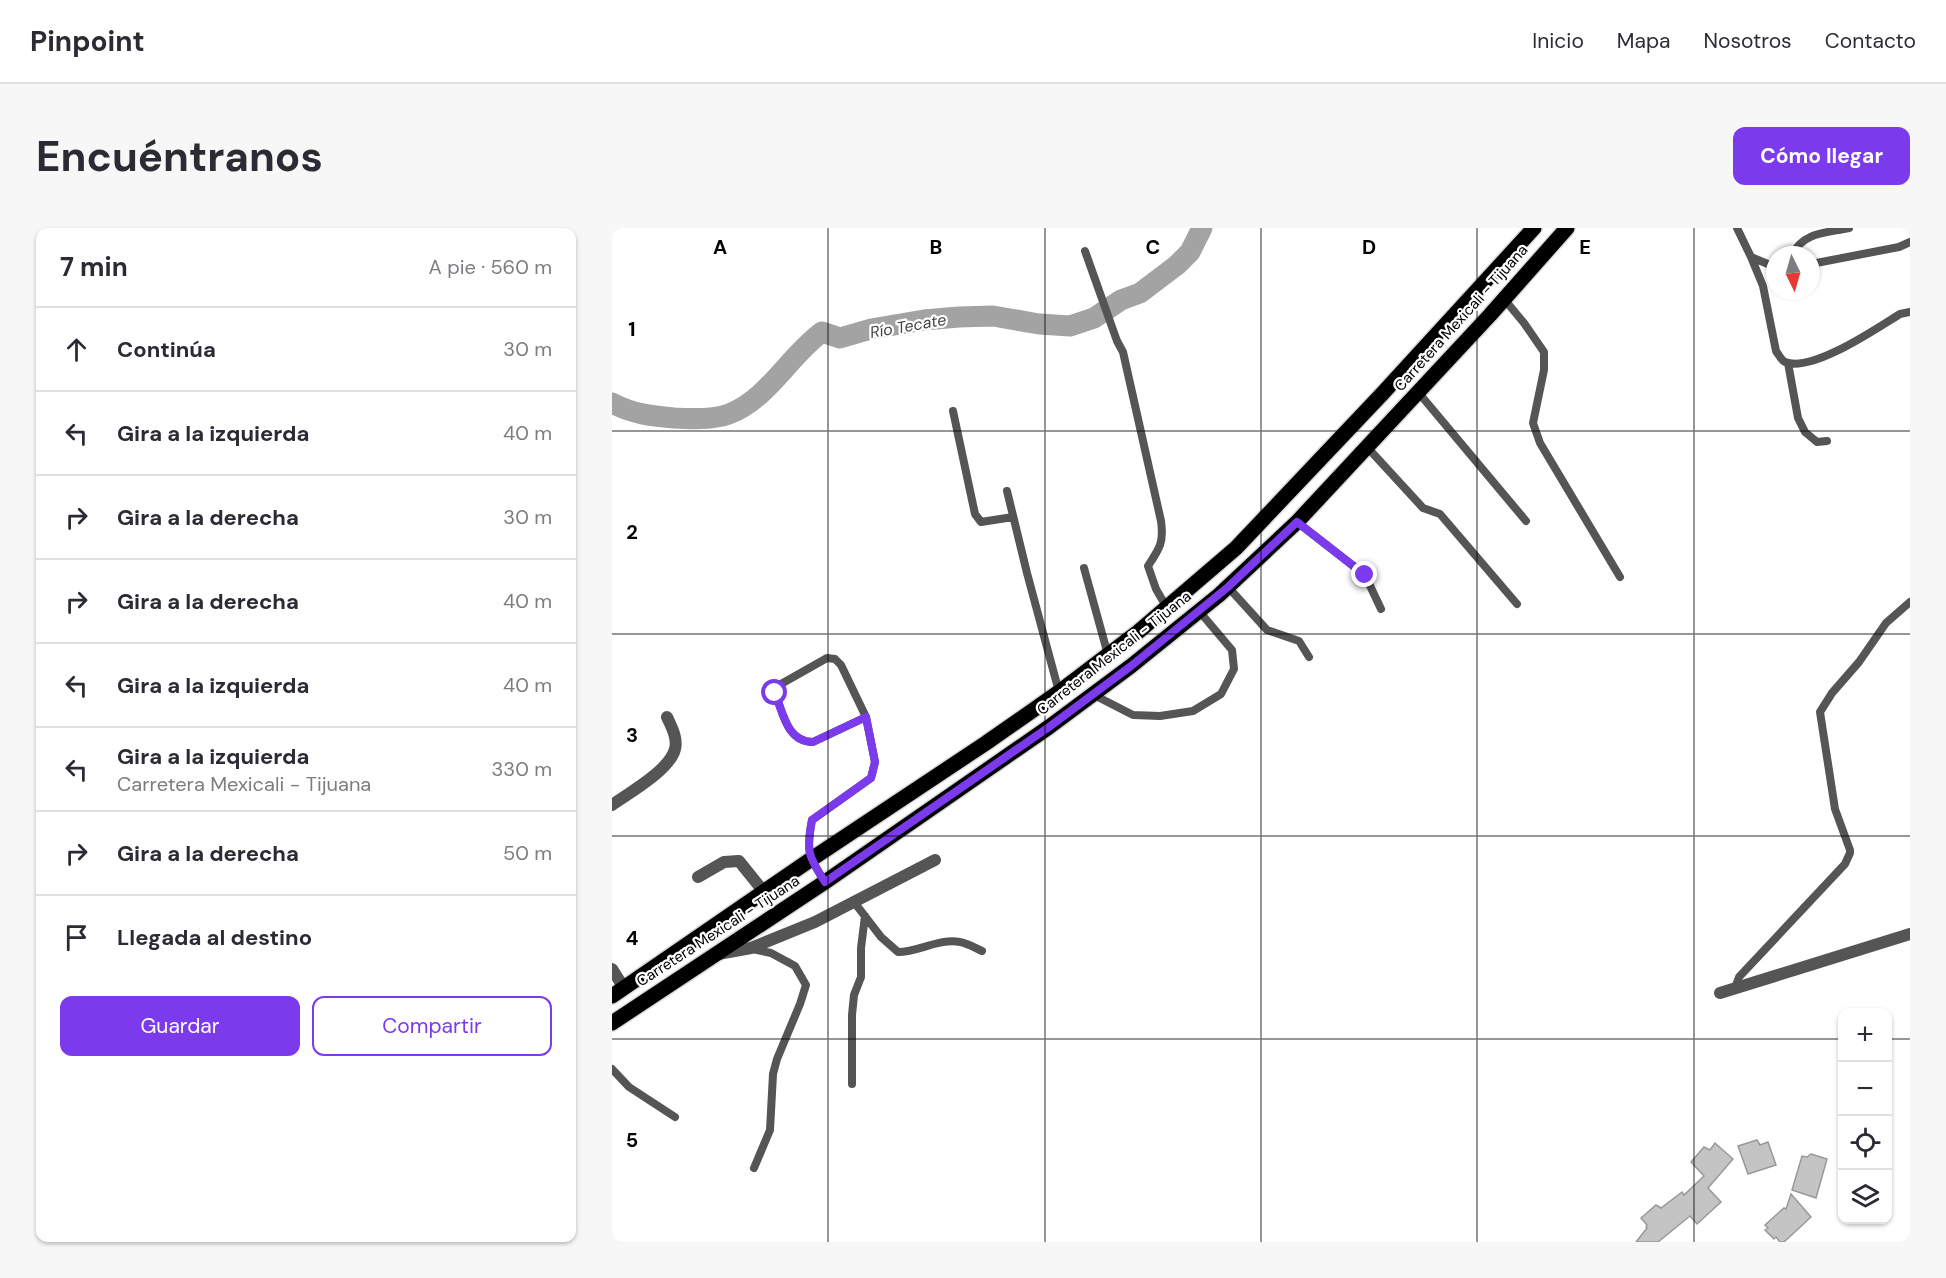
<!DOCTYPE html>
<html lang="es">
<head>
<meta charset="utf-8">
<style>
  body { margin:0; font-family:"DM Sans",sans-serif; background:#f7f7f7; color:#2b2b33 }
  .controls { position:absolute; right:18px; bottom:18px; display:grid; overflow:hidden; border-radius:12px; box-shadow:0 2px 4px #0004 }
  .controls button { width:54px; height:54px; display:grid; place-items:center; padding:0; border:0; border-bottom:2px solid #e1e1e2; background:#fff; color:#2b2b33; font:30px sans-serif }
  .compass { position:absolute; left:1154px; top:18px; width:54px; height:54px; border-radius:50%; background:#fff; box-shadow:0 2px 4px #0004; rotate:175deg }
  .stop { position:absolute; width:18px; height:18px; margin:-14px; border:4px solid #7c3aed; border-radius:50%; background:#fff }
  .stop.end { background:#7c3aed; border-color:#fff; box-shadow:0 2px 6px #0008 }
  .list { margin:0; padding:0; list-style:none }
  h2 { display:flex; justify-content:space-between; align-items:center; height:78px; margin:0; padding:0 24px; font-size:26px }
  h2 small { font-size:20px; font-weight:400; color:#7c7c81 }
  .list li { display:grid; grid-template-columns:39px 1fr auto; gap:18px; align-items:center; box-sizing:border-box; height:84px; padding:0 24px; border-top:2px solid #e1e1e2 }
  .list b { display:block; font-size:22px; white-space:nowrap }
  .list p { margin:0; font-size:20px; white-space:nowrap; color:#7c7c81 }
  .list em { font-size:20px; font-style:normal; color:#7c7c81 }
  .actions { display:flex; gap:12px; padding:18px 24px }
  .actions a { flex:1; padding:14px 0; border:2px solid #7c3aed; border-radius:12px; text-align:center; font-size:21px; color:#7c3aed }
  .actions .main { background:#7c3aed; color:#fff }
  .icon { flex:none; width:33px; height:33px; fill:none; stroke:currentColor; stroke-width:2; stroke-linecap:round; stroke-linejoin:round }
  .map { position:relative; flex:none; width:1298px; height:1014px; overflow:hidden; border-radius:12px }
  header { display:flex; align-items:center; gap:36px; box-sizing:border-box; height:84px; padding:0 30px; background:#fff; border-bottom:2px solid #e1e1e2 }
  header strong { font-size:28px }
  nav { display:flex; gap:33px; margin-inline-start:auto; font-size:21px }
  .intro { display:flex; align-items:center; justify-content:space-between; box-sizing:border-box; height:144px; padding:0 36px }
  h1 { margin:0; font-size:42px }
  .button { padding:15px 27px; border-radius:12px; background:#7c3aed; color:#fff; font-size:21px; font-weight:700 }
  main { display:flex; gap:36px; padding:0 36px }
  aside { flex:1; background:#fff; border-radius:12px; box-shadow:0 2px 4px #0004 }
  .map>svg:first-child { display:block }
</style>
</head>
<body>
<header>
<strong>Pinpoint</strong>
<nav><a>Inicio</a><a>Mapa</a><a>Nosotros</a><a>Contacto</a></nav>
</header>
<div class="intro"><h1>Encuéntranos</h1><a class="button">Cómo llegar</a></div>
<main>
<aside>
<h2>7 min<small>A pie · 560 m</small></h2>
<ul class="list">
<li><svg class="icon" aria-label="ahead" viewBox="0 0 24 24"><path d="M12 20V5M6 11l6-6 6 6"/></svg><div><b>Continúa</b></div><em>30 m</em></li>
<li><svg class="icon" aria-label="left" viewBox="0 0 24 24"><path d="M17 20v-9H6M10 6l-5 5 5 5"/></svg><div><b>Gira a la izquierda</b></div><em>40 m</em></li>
<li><svg class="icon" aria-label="right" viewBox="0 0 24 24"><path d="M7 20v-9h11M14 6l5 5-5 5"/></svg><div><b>Gira a la derecha</b></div><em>30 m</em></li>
<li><svg class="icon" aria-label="right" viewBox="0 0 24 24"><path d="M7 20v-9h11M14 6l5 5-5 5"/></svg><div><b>Gira a la derecha</b></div><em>40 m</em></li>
<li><svg class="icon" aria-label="left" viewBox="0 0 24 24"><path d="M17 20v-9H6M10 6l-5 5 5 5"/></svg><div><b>Gira a la izquierda</b></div><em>40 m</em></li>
<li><svg class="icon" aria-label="left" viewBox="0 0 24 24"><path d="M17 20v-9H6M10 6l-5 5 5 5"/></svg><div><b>Gira a la izquierda</b><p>Carretera Mexicali - Tijuana</p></div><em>330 m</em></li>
<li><svg class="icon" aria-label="right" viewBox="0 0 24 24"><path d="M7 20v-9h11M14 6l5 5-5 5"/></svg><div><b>Gira a la derecha</b></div><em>50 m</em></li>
<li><svg class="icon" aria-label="arrive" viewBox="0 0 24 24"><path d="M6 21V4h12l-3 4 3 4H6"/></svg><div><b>Llegada al destino</b></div></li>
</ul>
<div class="actions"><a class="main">Guardar</a><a>Compartir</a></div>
</aside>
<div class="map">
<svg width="1298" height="1014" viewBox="0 0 1298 1014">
  <rect width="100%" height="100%" fill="#fff"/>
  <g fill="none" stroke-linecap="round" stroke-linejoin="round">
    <!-- river -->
    <path stroke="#a3a3a3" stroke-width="21" d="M0 175C21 186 39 188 62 190 79 191 101 192 117 186 156 171 177 128 210 104L228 110 259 101 312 92 347 89 381 88 427 96 458 98 482 90 509 72 528 65 565 37 578 24 590 0"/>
  </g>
  <!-- building -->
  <path fill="#c4c4c4" stroke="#999" stroke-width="1.5" d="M1145 912 1148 917 1156 914 1164 937 1136 946 1126 918Z
    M1103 915 1121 931 1096 960 1109 974 1085 996 1078 988 1046 1014H1024L1035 1000 1034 999 1035 997 1029 990 1044 977 1049 980 1070 964 1072 967 1092 948 1079 934 1092 919 1098 922Z
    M1199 926 1215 931 1204 970 1180 962 1190 928 1195 929Z
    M1179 966 1199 989 1172 1014H1168L1164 1009 1162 1011 1153 1002 1156 1000 1153 997 1172 980 1174 981Z"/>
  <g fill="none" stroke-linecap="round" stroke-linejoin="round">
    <defs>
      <path id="primary" d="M0 768 198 632 374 515 447 464 526 404 624 320 770 166 922 0
        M0 795 213 654 437 499 519 438 607 367 685 294 878 87 955 0"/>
    </defs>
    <!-- primary casing -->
    <use href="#primary" stroke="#dbdbdb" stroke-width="18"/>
    <!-- lane -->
    <path stroke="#555" stroke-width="8" d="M1125 0 1139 29 1163 39
      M473 23 505 113 511 124 549 293C552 314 548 320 536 338L544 361 555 380
      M1180 27C1191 4 1214 5 1237 0
      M1139 29 1151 58 1164 123C1167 127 1169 132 1173 134 1200 145 1265 100 1288 86L1298 84
      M1199 36 1287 19 1298 14
      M892 71 912 95 932 124V142L921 195 928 215 1008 349
      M1176 135 1186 190 1193 204 1205 214 1215 213
      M806 164 914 293
      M341 183 363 286 369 294 401 289
      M755 219 811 280 828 286 905 376
      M395 263 415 345 447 464
      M685 294 753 347 769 381
      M472 340 496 427
      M616 359 655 402 687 413 697 429
      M482 467 521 487 548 488 581 483 609 466 622 441 620 422 587 383
      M213 654C196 628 194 623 200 592L259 550 263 534 254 489 229 437 223 431 215 430 169 456 163 465C171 485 175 514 201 514L254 489
      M242 674 269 709 286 724C307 724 327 710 348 714 355 715 363 720 370 723
      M140 721 159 725 183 738 194 757 188 776 165 831 161 846 158 902 142 940
      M1123 760 1127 749 1233 636 1238 625V622L1223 581 1208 484 1220 465 1247 434 1274 395 1298 374
      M0 841 17 859 63 889
      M240 856V787L242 767 249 749V720L253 688"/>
    <!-- street -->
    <path stroke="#555" stroke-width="12" d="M0 577C17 565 58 542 63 521 66 510 59 498 55 489
      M86 649 112 634 127 633 152 664
      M106 726 139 720 203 694 323 632
      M0 741 12 760
      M1108 765 1298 706"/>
    <!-- primary -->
    <use href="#primary" stroke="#000" stroke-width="15"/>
  </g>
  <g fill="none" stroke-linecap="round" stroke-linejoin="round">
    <!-- route -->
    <path stroke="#7c3aed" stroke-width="8" d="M163 465C171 485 175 514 201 514L254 489 263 534 259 550 200 592C194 623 196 628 213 654L437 499 519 438 616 359 685 294 753 347"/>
  </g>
  <!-- grid -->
  <path fill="none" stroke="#000" stroke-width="1.5" stroke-opacity="0.55" d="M216 0V1014M433 0V1014M649 0V1014M865 0V1014M1082 0V1014M0 203H1298M0 406H1298M0 608H1298M0 811H1230M1276 811H1298"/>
  <g text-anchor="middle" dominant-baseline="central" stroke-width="4.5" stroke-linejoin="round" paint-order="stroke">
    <!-- street labels -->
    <g font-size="15" fill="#000" stroke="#fff">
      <text transform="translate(849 90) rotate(-48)">Carretera Mexicali - Tijuana</text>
      <text transform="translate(502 425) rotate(-38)">Carretera Mexicali - Tijuana</text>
      <text transform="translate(106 703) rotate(-33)">Carretera Mexicali - Tijuana</text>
    </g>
    <!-- water labels -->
    <g font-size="16" font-style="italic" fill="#444" stroke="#fff">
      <text transform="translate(296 98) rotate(-10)">Río Tecate</text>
    </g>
  </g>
  <g font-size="20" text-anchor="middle" font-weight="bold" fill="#000" stroke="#fff" stroke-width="4.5" stroke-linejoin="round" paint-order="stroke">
    <text x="108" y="26">A</text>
    <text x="324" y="26">B</text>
    <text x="541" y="26">C</text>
    <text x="757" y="26">D</text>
    <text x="973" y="26">E</text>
    <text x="20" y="108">1</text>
    <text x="20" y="311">2</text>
    <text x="20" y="514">3</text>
    <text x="20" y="717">4</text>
    <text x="20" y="919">5</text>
  </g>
</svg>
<div class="controls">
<button>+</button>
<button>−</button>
<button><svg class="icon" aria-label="locate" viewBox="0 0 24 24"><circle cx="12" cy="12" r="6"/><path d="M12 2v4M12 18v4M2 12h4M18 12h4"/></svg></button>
<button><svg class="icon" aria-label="layers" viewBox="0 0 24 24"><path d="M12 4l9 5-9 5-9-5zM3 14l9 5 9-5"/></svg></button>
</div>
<svg class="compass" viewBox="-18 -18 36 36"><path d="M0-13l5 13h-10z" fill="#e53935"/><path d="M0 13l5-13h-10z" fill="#7c7c81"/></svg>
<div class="stop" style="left:163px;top:465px"></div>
<div class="stop end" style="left:753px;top:347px"></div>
</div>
</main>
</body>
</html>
